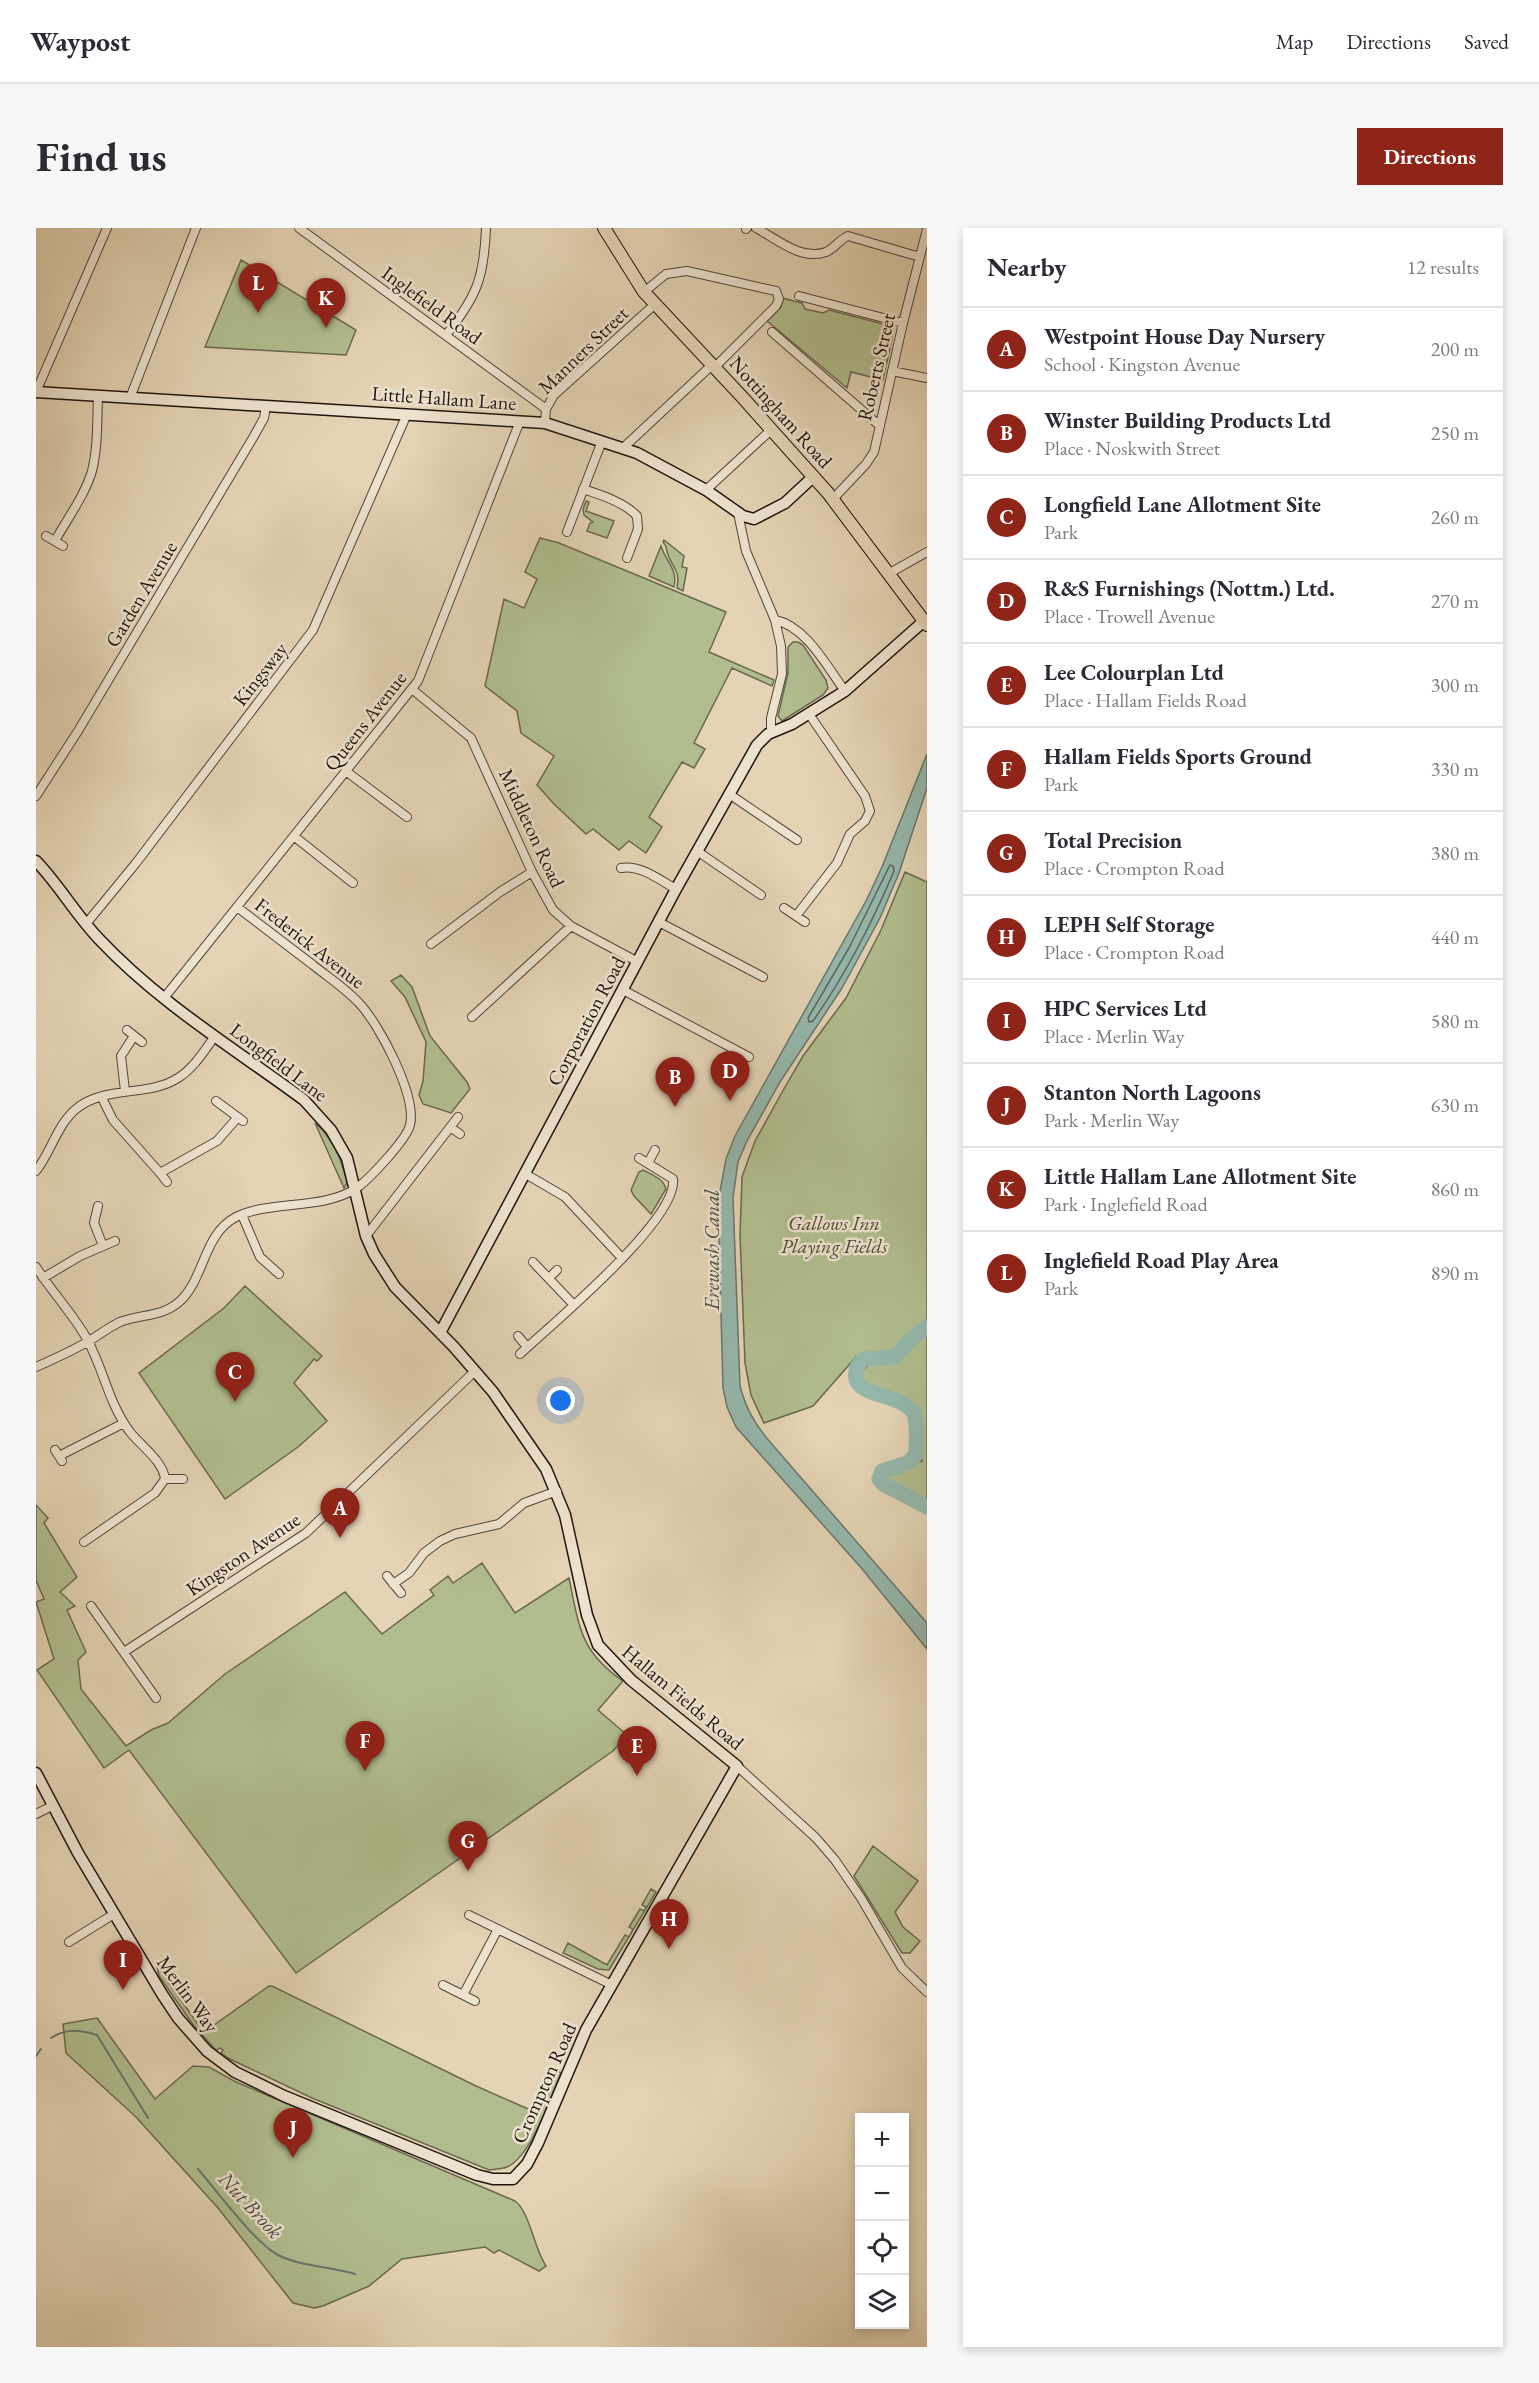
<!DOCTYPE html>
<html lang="en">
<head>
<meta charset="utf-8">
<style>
  body { margin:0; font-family:"EB Garamond",serif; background:#f7f7f7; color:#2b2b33 }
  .controls { position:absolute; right:18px; bottom:18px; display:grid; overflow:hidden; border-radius:0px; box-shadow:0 3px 9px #0003 }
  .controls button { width:54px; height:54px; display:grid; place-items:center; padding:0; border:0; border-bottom:2px solid #e1e1e2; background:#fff; color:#2b2b33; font:30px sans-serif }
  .you { position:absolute; left:525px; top:1173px; width:21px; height:21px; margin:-15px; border:4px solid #fff; border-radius:50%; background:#1a73e8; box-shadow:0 0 0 9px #1a73e833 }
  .badge { display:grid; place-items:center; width:39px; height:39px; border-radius:50%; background:#8f2418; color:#fff; font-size:20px; font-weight:700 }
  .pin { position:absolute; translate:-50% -50px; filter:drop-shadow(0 2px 3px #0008) }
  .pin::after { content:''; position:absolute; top:32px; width:21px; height:18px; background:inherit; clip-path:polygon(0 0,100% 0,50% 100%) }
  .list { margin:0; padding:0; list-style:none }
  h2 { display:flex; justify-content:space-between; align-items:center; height:78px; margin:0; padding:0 24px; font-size:26px }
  h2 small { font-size:20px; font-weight:400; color:#7c7c81 }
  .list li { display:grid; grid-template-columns:39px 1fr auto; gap:18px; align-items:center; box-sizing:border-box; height:84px; padding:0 24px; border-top:2px solid #e1e1e2 }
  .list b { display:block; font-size:22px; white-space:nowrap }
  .list p { margin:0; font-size:20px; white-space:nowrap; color:#7c7c81 }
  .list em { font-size:20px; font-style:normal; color:#7c7c81 }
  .icon { flex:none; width:33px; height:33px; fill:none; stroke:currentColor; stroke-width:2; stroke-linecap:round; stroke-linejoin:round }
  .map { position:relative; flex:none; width:891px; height:2119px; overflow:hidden; border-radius:0px }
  header { display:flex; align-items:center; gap:36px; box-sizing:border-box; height:84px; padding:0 30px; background:#fff; border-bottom:2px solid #e1e1e2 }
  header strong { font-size:28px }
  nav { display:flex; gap:33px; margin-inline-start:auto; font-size:21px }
  .intro { display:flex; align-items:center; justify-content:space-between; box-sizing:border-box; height:144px; padding:0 36px }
  h1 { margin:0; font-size:42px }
  .button { padding:15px 27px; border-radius:0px; background:#8f2418; color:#fff; font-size:21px; font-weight:700 }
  main { display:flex; gap:36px; padding:0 36px }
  aside { flex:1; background:#fff; border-radius:0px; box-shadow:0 3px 9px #0003 }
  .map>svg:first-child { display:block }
</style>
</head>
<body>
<header>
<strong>Waypost</strong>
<nav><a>Map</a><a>Directions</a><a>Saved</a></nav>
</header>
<div class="intro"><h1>Find us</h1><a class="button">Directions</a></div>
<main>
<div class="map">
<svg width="891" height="2119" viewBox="0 0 891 2119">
  <rect width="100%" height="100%" fill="#e4d3b4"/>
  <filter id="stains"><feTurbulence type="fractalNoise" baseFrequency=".00333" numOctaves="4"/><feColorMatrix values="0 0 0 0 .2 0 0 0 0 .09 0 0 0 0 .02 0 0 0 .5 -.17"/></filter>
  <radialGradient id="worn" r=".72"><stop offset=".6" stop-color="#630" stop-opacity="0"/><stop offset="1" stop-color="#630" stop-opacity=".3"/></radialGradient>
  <!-- green -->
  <path fill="#b1bd8f" stroke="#696950" stroke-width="1.5" d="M205 32 320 102 310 127 169 119Z
    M746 70 766 75 769 81 787 85 793 82 855 98 856 111 847 152 815 144 811 160 731 93 745 79Z
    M550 273 553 274 550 283 578 293 571 310 551 303 554 295 557 294 548 287 547 281Z
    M504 310 523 315 690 384 673 424 738 452 736 458 696 440 658 515 669 521 658 540 646 534 613 589 626 599 610 625 593 613 583 622 557 601 550 606 518 576 501 557 518 528 485 505 481 483 449 458 468 371 488 380 501 351 489 344Z
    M628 312 648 328 646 339 651 340 647 363 641 360C644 342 638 342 632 327 630 321 631 318 627 314Z
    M625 318C630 334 642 341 638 359L613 348Z
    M757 414H762L767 417 790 452 792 460 787 467 746 493 742 488 752 445V419Z
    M869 644 891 654V1096L877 1105 855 1126H829L820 1129 777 1178 728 1195 715 1167 709 1135 704 1007 706 949 719 913 745 866 767 828 810 770 845 702Z
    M365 747 376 759 394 808 431 854 434 861 415 885 387 876 383 867 387 853 390 814 369 769 355 753Z
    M279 895C297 910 306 933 311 955L308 960Z
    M607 942C616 947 627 950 630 961L615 986 598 968 595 962 603 944Z
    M209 1058 286 1128 281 1133 278 1131 258 1155 291 1193 262 1219 189 1271 103 1145 188 1080Z
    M891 1104V1275L853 1256 847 1248 850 1245 886 1233 882 1211V1185C877 1179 870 1173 863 1169 849 1163 831 1164 822 1151 831 1129 842 1137 861 1134L885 1107Z
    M0 1277 12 1290 8 1295 41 1349 24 1364 39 1378 31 1382 50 1424 42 1432 45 1461 90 1518 115 1502 132 1495 189 1446 309 1364 346 1406 398 1367 394 1362 412 1348 417 1355 446 1335 479 1385 533 1350C543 1398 544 1424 587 1453L562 1482 591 1507 577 1523 260 1745 93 1522 68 1540 1 1442 18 1431 0 1374 8 1371 0 1352Z
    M837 1618 882 1653 859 1684 867 1699 884 1713 874 1725H866L818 1648Z
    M615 1661 620 1664 573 1742 562 1741 527 1725 532 1715 571 1737 589 1707 593 1709 597 1701 593 1699 604 1681 608 1683 610 1679 606 1677Z
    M121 1738 161 1795 171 1789 178 1797 233 1758H236L440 1858 499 1884 518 1840 525 1845C515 1868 495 1929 471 1939 466 1941 459 1941 453 1942L276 1870 194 1831 185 1825 187 1822 184 1820 181 1822 179 1821 158 1798 123 1748Z
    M61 1790 119 1871 157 1838 173 1839 200 1854 479 1973C494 1984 498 2021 510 2038L503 2043 463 2022 458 2025 449 2019 366 2031 333 2058 287 2078 278 2080 257 2075 182 1980 100 1889 30 1825 27 1796Z"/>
  <!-- water -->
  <path fill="#95b8ad" stroke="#67776e" stroke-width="1.5" d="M891 526V560L863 645 844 690 806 760 744 854 711 913 702 934 697 970 704 1158C710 1181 719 1196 734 1214L891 1395V1421L827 1342 700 1199 691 1179 687 1160 682 974 690 931 699 908 830 673 846 639Z"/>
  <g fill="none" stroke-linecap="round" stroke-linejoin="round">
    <!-- shore -->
    <path stroke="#5b665e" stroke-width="1.5" d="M854 637 857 638 858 643C836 695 810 746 777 793L773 794 772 790 813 720Z"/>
    <!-- stream -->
    <path stroke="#67776e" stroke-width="2" d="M15 1810C30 1800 44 1802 61 1807L112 1890
      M0 1828 5 1821
      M162 1941C180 1962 219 2015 242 2027 265 2039 294 2038 319 2046"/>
    <!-- river -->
    <path stroke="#95b8ad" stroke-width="15" d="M891 1099 876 1110 859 1129 828 1131C817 1139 816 1154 829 1161 844 1170 867 1169 878 1186 881 1192 881 1221 879 1228L871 1235 846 1243 843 1251 847 1256 891 1279"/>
    <defs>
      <path id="street" d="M263 0 510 181
        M720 0C741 11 765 33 790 24 799 20 803 12 812 8L884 29
        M710 1 711 0
        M608 64 630 46 651 43 740 63 743 71 740 78 678 140
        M763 68 867 95
        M736 104 844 198
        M410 107C441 68 448 50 450 0
        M856 143 891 150
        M0 164 71 0
        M94 170 160 0
        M509 195 510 181 518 167 618 77
        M587 220 676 137
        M547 261C565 267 588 274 601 288L602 301 591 330
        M670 262 736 201
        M797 271 830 236 838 224 867 95 891 1
        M702 285 710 323 739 392 745 418 746 446 735 490V505
        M531 304 566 213
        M10 308 27 318
        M19 313C31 291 49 267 56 243 62 219 61 193 62 168
        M852 346 891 324
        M739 392C770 398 791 439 809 463
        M377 462 435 510 496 644 517 682 535 698 602 734
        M311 544 371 589
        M693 566 761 612
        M0 568 42 503 218 208 228 190 230 178
        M259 609 317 655
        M661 623 725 667
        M585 640C604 636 625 653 640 661
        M748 680 769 694
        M760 688 801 635 814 606 829 593 834 583 829 568 773 486
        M623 694 727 749
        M50 696 100 635 277 402 371 186
        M395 716 464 664 496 644
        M587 762 713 829
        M128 770 382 453 484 193
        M436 789 535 698
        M91 802 106 814
        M89 863 85 828 98 808
        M66 870 77 892 124 945 181 913 202 889
        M180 873 207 893
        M414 899 424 906
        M612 935 619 922
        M0 943C15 924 21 897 40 881 69 857 113 869 142 850 158 840 168 823 179 808
        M124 945 131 954
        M488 945 529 969 586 1030
        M62 978 58 995 67 1018
        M206 987 224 1029 243 1046
        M330 1008 422 889
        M497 1034 537 1076
        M0 1039C16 1064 37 1086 51 1111 68 1142 72 1174 94 1204 105 1218 127 1233 129 1251
        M7 1050 44 1028 79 1013
        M513 1050 521 1042
        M482 1108 491 1119
        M484 1126C515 1097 643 991 637 951L603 930
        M0 1139C18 1131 36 1123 53 1113 63 1107 73 1099 84 1094 104 1086 126 1089 143 1074 169 1051 167 1006 200 989 235 972 286 982 319 961 332 953 371 911 374 897 381 868 343 795 322 774 309 760 292 749 277 737 252 718 226 698 201 679
        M19 1222 26 1233
        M23 1228 88 1195
        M48 1314 119 1265 129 1251H147
        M351 1348 365 1365
        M357 1356 373 1345 388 1325 404 1313 419 1306 463 1296 488 1275 521 1263
        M55 1378 120 1470
        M88 1424 270 1305 439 1143
        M701 1538 780 1610 799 1632 825 1670 866 1740 891 1764
        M0 1586 16 1578
        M433 1687 574 1756
        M33 1714 78 1686
        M407 1757 439 1773
        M427 1767 462 1701"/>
      <path id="secondary" d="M0 164 509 195 601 225 670 262 707 288 718 291 749 275 777 249
        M0 633C23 657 40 687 63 711 123 775 199 821 268 872L295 902 311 930 330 1008 338 1026 359 1059 418 1119 457 1164 510 1241 529 1287 551 1387 562 1417 595 1452 701 1538 550 1802 502 1915 491 1936 477 1951H457L441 1947 248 1868 199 1844 171 1823 142 1790 126 1766 42 1625 0 1545
        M404 1105 640 661 721 517 732 506 756 496 809 463 888 393"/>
      <path id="primary" d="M568 0 608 64 708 171 792 265 891 397"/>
    </defs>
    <!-- street casing -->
    <use href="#street" stroke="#524439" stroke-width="10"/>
    <!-- secondary casing -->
    <use href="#secondary" stroke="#211510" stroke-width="13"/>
    <!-- primary casing -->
    <use href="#primary" stroke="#211510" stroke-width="14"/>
    <!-- street -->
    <use href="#street" stroke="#ede2ce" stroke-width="8"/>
    <!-- secondary -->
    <use href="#secondary" stroke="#ede2ce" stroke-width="10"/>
    <!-- primary -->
    <use href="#primary" stroke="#e4d3b4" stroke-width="12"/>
  </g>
  <g text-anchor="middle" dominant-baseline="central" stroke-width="5" stroke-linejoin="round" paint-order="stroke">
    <!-- street labels -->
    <g font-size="20" fill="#211510" stroke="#ede2ce">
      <text transform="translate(396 77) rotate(36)">Inglefield Road</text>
      <text transform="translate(547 122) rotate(-44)">Manners Street</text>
      <text transform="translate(840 139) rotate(-77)">Roberts Street</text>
      <text transform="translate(408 170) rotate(4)">Little Hallam Lane</text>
      <text transform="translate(745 184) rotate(48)">Nottingham Road</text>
      <text transform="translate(105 366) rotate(-59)">Garden Avenue</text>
      <text transform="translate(224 446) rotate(-52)">Kingsway</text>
      <text transform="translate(329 493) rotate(-52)">Queens Avenue</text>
      <text transform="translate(496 600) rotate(65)">Middleton Road</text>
      <text transform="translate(274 715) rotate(38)">Frederick Avenue</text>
      <text transform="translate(550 793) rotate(-62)">Corporation Road</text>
      <text transform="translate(243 834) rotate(37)">Longfield Lane</text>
      <text transform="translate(207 1326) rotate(-34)">Kingston Avenue</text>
      <text transform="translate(647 1469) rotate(40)">Hallam Fields Road</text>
      <text transform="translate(152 1766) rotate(54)">Merlin Way</text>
      <text transform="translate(508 1855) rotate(-66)">Crompton Road</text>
    </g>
    <!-- park labels -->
    <g font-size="20" font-style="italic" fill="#4c4736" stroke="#ede2ce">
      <text x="798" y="995">Gallows Inn<tspan x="798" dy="23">Playing Fields</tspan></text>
    </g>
    <!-- water labels -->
    <g font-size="21" font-style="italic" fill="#4a4e47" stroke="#ede2ce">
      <text transform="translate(675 1022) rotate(-90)">Erewash Canal</text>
      <text transform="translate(215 1977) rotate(47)">Nut Brook</text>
    </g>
  </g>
  <rect width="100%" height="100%" filter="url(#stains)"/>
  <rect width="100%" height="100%" fill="url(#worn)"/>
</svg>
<div class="controls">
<button>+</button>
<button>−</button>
<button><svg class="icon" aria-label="locate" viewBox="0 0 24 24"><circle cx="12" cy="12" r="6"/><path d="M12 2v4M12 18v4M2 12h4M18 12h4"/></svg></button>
<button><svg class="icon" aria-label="layers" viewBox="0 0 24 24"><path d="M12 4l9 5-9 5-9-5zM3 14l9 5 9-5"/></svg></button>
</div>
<div class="you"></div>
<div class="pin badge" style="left:304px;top:1310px">A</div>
<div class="pin badge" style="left:639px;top:879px">B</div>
<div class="pin badge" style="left:199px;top:1174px">C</div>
<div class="pin badge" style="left:694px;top:873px">D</div>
<div class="pin badge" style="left:601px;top:1548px">E</div>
<div class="pin badge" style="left:329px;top:1543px">F</div>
<div class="pin badge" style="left:432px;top:1643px">G</div>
<div class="pin badge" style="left:633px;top:1721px">H</div>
<div class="pin badge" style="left:87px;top:1762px">I</div>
<div class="pin badge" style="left:257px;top:1930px">J</div>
<div class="pin badge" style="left:290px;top:100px">K</div>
<div class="pin badge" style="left:222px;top:85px">L</div>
</div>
<aside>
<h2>Nearby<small>12 results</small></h2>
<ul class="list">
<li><span class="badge">A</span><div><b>Westpoint House Day Nursery</b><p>School · Kingston Avenue</p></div><em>200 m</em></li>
<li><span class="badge">B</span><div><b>Winster Building Products Ltd</b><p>Place · Noskwith Street</p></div><em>250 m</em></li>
<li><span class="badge">C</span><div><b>Longfield Lane Allotment Site</b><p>Park</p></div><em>260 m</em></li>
<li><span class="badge">D</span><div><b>R&amp;S Furnishings (Nottm.) Ltd.</b><p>Place · Trowell Avenue</p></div><em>270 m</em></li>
<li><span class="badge">E</span><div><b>Lee Colourplan Ltd</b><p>Place · Hallam Fields Road</p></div><em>300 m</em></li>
<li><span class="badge">F</span><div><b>Hallam Fields Sports Ground</b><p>Park</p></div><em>330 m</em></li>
<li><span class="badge">G</span><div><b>Total Precision</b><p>Place · Crompton Road</p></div><em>380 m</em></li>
<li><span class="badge">H</span><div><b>LEPH Self Storage</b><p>Place · Crompton Road</p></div><em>440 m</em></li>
<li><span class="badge">I</span><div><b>HPC Services Ltd</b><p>Place · Merlin Way</p></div><em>580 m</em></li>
<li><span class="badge">J</span><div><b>Stanton North Lagoons</b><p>Park · Merlin Way</p></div><em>630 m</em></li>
<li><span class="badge">K</span><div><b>Little Hallam Lane Allotment Site</b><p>Park · Inglefield Road</p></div><em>860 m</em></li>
<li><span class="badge">L</span><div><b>Inglefield Road Play Area</b><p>Park</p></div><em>890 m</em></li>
</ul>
</aside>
</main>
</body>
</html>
